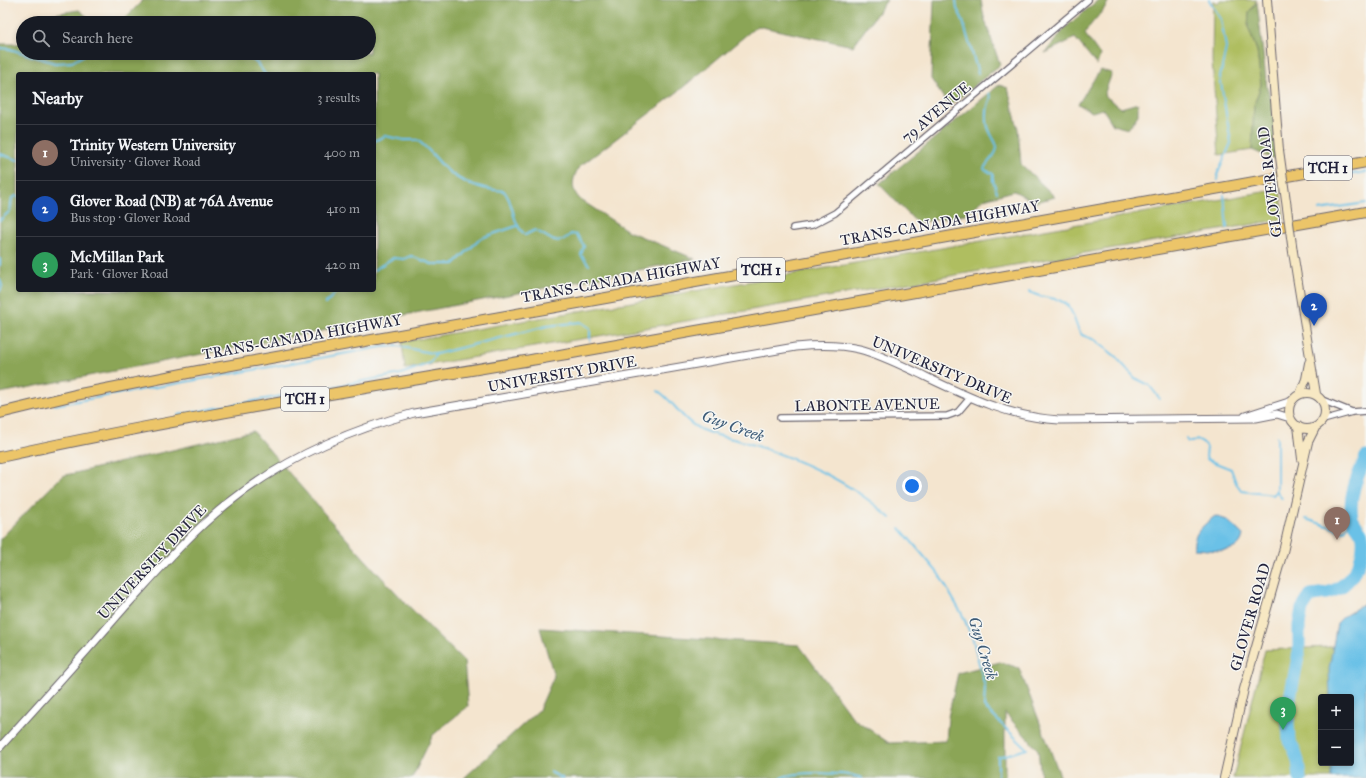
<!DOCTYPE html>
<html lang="en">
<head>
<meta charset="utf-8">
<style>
  body { margin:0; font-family:"IM FELL Great Primer",serif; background:#242831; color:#f1f3f6 }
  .controls { position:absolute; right:12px; bottom:12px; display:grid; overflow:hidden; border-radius:4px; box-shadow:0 2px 6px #0003 }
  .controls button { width:36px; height:36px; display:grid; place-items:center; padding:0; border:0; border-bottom:1px solid #363941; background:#171b24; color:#f1f3f6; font:20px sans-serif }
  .you { position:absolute; left:912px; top:486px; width:14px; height:14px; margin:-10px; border:3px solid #fff; border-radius:50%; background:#1a73e8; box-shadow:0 0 0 6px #1a73e833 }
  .badge { display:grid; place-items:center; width:26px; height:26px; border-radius:50%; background:#d1495b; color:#fff; font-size:13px; font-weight:700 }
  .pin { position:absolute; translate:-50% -33px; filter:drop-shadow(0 1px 2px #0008) }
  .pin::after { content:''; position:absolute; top:21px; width:14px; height:12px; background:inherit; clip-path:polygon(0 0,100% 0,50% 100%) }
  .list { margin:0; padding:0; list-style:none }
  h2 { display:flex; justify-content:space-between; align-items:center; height:52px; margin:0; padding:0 16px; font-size:17px }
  h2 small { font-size:13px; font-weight:400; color:#9ea1a6 }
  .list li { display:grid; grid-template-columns:26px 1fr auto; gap:12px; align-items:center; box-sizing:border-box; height:56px; padding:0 16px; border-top:1px solid #363941 }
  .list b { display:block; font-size:15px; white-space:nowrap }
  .list p { margin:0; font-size:13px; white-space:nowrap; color:#9ea1a6 }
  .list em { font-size:13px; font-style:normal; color:#9ea1a6 }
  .icon { flex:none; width:22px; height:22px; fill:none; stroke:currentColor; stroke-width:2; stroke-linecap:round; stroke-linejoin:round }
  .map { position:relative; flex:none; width:1366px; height:778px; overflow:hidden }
  .search { position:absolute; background:#171b24; box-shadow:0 2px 6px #0003; left:16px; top:16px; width:360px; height:44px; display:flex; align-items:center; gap:10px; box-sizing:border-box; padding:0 14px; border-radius:22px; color:#9ea1a6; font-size:15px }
  .panel { position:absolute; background:#171b24; box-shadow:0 2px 6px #0003; left:16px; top:72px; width:360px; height:220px; border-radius:4px }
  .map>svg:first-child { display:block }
</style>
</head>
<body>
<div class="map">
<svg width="1366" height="778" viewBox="0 0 1366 778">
  <rect width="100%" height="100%" fill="#f6f6f2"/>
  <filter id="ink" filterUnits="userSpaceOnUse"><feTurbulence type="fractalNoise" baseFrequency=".025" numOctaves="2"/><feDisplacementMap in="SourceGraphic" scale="8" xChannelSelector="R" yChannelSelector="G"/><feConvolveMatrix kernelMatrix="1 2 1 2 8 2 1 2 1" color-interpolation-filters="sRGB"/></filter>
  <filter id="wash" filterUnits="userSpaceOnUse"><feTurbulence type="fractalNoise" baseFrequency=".012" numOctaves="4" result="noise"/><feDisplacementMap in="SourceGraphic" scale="16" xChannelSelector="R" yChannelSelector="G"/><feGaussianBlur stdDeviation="0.9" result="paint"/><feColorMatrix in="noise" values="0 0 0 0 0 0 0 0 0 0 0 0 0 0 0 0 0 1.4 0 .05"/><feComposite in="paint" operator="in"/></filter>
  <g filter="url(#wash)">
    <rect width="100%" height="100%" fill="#f4e5cf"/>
    <!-- green -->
    <path fill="#afbe61" stroke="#68704e" d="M1213 0 1218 3 1220 0H1257L1249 12 1248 27 1257 51 1261 85 1254 105 1252 150 1219 155 1212 61Z
      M1280 189 1284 219 405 369 402 342Z
      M1350 646 1346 697H1321V763H1341L1340 778H1233L1265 650Z"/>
    <!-- forest -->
    <path fill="#8ba557" stroke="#566449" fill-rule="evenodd" d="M143 0H887L853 46 757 26 675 94 579 167C572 179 570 190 581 200L628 231 695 259 0 393V44H17L23 41V53H369V23H120ZM18 74H374V290H18Z
      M934 0H981L984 17 1000 65 949 106 931 79Z
      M1098 0H1109C1104 13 1091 21 1085 34L1100 55 1097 65 1075 38 1045 53 1066 27Z
      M1257 2 1267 88 1273 104 1281 157 1271 158 1252 150 1254 105 1261 85 1257 51 1248 27 1249 12Z
      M79 10 95 23H42L47 15Z
      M1100 70 1112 73 1104 95 1121 108 1138 103V115L1128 129 1113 125 1103 109 1092 112 1078 104Z
      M999 85 1008 88 1018 129 1021 164 1055 197 1035 202 1014 191 984 199 966 214 917 223 879 184Z
      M253 431C321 510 388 589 464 661L468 706 433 735 412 778H0V539L62 476Z
      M540 628 799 645 853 718 889 743 946 741 948 717 958 673 1000 662 1019 668 1061 778H1041L1038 750 1005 713V778H464L539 710 554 676Z"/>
    <!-- water -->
    <path fill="#6ac1e7" stroke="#467291" d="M1215 516 1227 520 1243 535C1239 558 1211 549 1194 549 1192 533 1204 525 1215 516Z
      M1366 602V778H1331V763H1351V697H1330L1329 669 1337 623 1343 617Z"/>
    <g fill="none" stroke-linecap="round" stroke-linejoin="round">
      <!-- stream -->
      <path stroke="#6ac1e7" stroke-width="2" d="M956 0 957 9 962 18 978 73
        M1209 0 1221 19 1226 48 1220 77 1231 143 1217 175 1218 180
        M0 48 10 49 55 63 72 62 88 53
        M96 53 111 56 117 53
        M233 53C242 61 242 56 251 59 257 61 261 69 265 74
        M989 93 991 98C986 107 985 123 990 132 992 137 996 142 997 147 997 156 987 161 984 169L993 174V181L997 192
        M374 141 385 136 404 140H417C427 147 433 155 441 164 456 182 481 189 504 191 515 205 511 222 525 235L535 230 554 241 564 240 571 234 577 235 584 246 581 255 589 265
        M0 154 18 160
        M1329 178 1366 172
        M1224 195 1227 228
        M1319 210 1366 203
        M0 220 10 211 12 198 16 196 18 197
        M0 259V265
        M374 270 393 258 404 259 411 256 432 264H454L481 238 517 226
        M0 279 2 286 0 291
        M1029 291C1039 300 1058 295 1068 306 1075 315 1075 327 1082 335L1095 340 1115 356 1135 378 1149 385 1160 399
        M325 304 338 290
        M658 391C674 401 681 419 698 428 713 436 732 438 748 443 798 459 851 481 890 518
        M55 405 382 347 397 346 436 354 547 326 581 322 590 328V340
        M178 415 401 374 430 363 436 354
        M1277 437V491
        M1186 439 1188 442C1198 439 1202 439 1207 448L1206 457 1208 460 1231 469 1236 483 1242 491 1273 495 1277 491 1282 499
        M1306 519 1343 531 1345 530 1352 518
        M900 528 938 573 963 616 973 640 985 687 984 707 1027 749 998 757V778
        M550 772 562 778
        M781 778C796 771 846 772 862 778"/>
      <!-- river -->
      <path stroke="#6ac1e7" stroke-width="13" d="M1300 778 1298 761 1294 749 1289 741 1288 722 1290 698 1299 652V625L1302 609 1311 595C1317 594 1324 594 1330 592 1351 586 1365 559 1363 538 1362 530 1353 524 1352 517 1348 496 1358 475 1366 457"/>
    </g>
  </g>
  <g filter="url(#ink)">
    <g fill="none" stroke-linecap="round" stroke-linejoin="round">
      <defs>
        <path id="minor" d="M793 228 812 225 835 213 1088 0
          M1322 400 1352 412
          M780 418 947 416 958 412 970 398
          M1323 420 1352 412 1366 411"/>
        <path id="tertiary" d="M1245 416 1292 401
          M0 747C42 701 84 654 125 607 158 571 189 534 227 504 282 460 346 431 414 413L795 347C816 345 837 344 859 349 879 354 899 364 918 373 964 395 1007 417 1059 420L1256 418 1277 414 1290 418"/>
        <path id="secondary" d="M1267 0 1279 150
          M1293 252 1316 394
          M1289 411a18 18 0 1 1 36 0a18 18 0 1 1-36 0Z
          M1300 394 1306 379 1309 363
          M1298 426 1302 459
          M1224 778 1244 689 1283 552 1308 442 1315 428"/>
        <path id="motorway" d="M0 413 75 395 198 371 1366 162
          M0 457C193 414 389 385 583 351 844 306 1105 259 1366 212"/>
      </defs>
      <!-- minor casing -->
      <use href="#minor" stroke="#6c666f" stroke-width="8"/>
      <!-- tertiary casing -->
      <use href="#tertiary" stroke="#6c666f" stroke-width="9"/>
      <!-- secondary casing -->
      <use href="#secondary" stroke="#6c666f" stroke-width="10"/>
      <!-- motorway casing -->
      <use href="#motorway" stroke="#6c666f" stroke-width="12"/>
      <!-- minor -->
      <use href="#minor" stroke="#fff" stroke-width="5.5"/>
      <!-- tertiary -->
      <use href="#tertiary" stroke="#fff" stroke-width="7"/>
      <!-- secondary -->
      <use href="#secondary" stroke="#f7e8c3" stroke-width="8"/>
      <!-- motorway -->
      <use href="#motorway" stroke="#ecc569" stroke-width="10"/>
      <defs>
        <path id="secondary-bridge" d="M1279 150 1293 252"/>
      </defs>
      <!-- secondary-bridge casing -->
      <use href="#secondary-bridge" stroke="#6c666f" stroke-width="10" stroke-linecap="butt"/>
      <!-- secondary-bridge -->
      <use href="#secondary-bridge" stroke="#f7e8c3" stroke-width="8"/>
    </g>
  </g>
  <g text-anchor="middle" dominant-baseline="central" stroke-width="3" stroke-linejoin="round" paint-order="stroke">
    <!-- shield labels -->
    <g fill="#f6f6f2" stroke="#626272" stroke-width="1">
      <rect x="1304" y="156" width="48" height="24" rx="3"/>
      <rect x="737" y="258" width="48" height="24" rx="3"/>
      <rect x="281" y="387" width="48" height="24" rx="3"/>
    </g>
    <g font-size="14" font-weight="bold" fill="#22223b">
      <text x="1328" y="168">TCH 1</text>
      <text x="761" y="270">TCH 1</text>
      <text x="305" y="399">TCH 1</text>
    </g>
    <!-- street labels -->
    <g font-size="15" fill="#22223b" stroke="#f6f6f2">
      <text transform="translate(936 112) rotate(-40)">79 AVENUE</text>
      <text transform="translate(1270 182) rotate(-97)">GLOVER ROAD</text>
      <text transform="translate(940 223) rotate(-10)">TRANS-CANADA HIGHWAY</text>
      <text transform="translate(621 280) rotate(-10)">TRANS-CANADA HIGHWAY</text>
      <text transform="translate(302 337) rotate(-10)">TRANS-CANADA HIGHWAY</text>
      <text transform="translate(942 370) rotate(23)">UNIVERSITY DRIVE</text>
      <text transform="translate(562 374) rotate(-10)">UNIVERSITY DRIVE</text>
      <text transform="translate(867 405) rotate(-1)">LABONTE AVENUE</text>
      <text transform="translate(152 562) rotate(-47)">UNIVERSITY DRIVE</text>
      <text transform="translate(1250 617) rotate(-74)">GLOVER ROAD</text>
    </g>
    <!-- water labels -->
    <g font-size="16" font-style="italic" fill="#3b5a77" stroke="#f6f6f2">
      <text transform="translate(733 426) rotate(20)">Guy Creek</text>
      <text transform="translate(983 648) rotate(73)">Guy Creek</text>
    </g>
  </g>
</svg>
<div class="controls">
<button>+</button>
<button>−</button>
</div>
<div class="you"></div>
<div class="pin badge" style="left:1337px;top:540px;background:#8d6e63">1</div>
<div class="pin badge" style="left:1314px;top:326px;background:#1a4fb4">2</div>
<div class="pin badge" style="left:1283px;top:730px;background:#2e9e5b">3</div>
<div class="search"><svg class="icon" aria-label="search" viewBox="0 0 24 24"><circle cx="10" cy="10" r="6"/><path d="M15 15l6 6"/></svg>Search here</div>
<section class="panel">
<h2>Nearby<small>3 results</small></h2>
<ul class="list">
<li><span class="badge" style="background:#8d6e63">1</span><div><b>Trinity Western University</b><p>University · Glover Road</p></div><em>400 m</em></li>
<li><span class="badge" style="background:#1a4fb4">2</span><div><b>Glover Road (NB) at 76A Avenue</b><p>Bus stop · Glover Road</p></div><em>410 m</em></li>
<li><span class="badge" style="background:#2e9e5b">3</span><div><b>McMillan Park</b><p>Park · Glover Road</p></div><em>420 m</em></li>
</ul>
</section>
</div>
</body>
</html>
